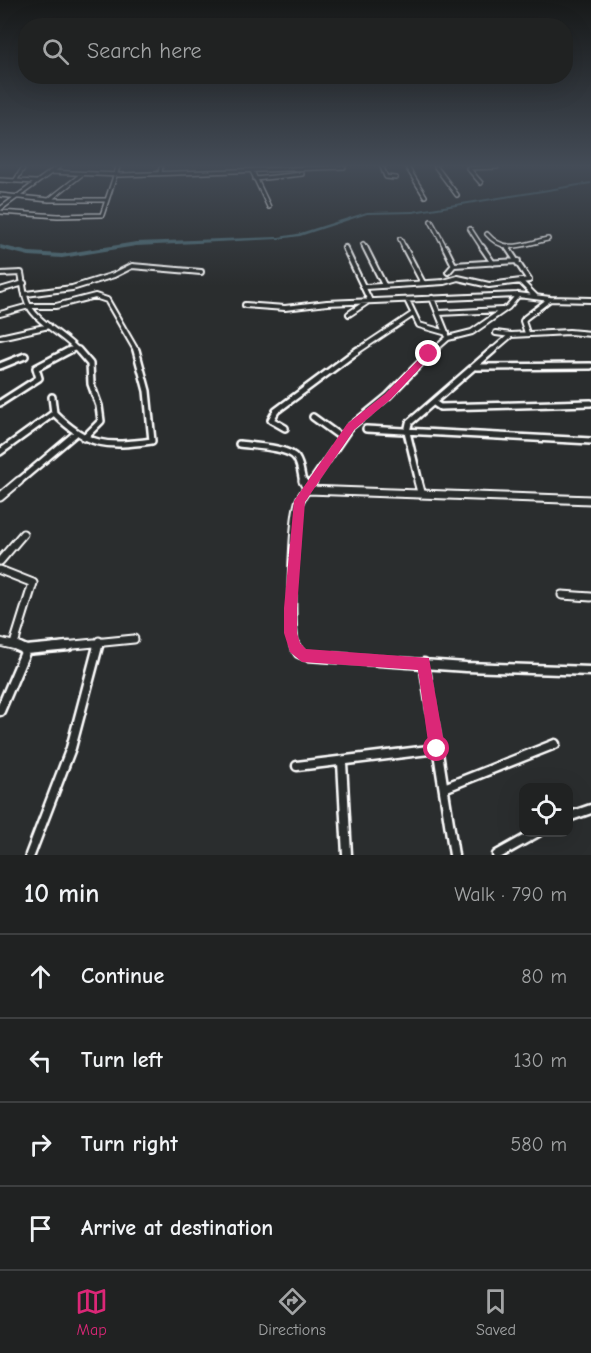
<!DOCTYPE html>
<html lang="en">
<head>
<meta charset="utf-8">
<style>
  body { margin:0; font-family:"Comic Neue",sans-serif; background:#2d2f2f; color:#f1f3f6 }
  .controls { position:absolute; right:18px; bottom:18px; display:grid; overflow:hidden; border-radius:12px; box-shadow:0 6px 24px #0002 }
  .controls button { width:54px; height:54px; display:grid; place-items:center; padding:0; border:0; border-bottom:2px solid #3d3f40; background:#202222; color:#f1f3f6; font:30px sans-serif }
  .stop { position:absolute; width:18px; height:18px; margin:-14px; border:4px solid #db2777; border-radius:50%; background:#fff }
  .stop.end { background:#db2777; border-color:#fff; box-shadow:0 2px 6px #0008 }
  .list { margin:0; padding:0; list-style:none }
  h2 { display:flex; justify-content:space-between; align-items:center; height:78px; margin:0; padding:0 24px; font-size:26px }
  h2 small { font-size:20px; font-weight:400; color:#a2a4a5 }
  .list li { display:grid; grid-template-columns:39px 1fr auto; gap:18px; align-items:center; box-sizing:border-box; height:84px; padding:0 24px; border-top:2px solid #3d3f40 }
  .list b { display:block; font-size:22px; white-space:nowrap }
  .list em { font-size:20px; font-style:normal; color:#a2a4a5 }
  .icon { flex:none; width:33px; height:33px; fill:none; stroke:currentColor; stroke-width:2; stroke-linecap:round; stroke-linejoin:round }
  .map { position:relative; flex:none; width:591px; height:855px; overflow:hidden }
  .search { position:absolute; background:#202222; box-shadow:0 6px 24px #0002; left:18px; right:18px; top:18px; height:66px; display:flex; align-items:center; gap:15px; box-sizing:border-box; padding:0 21px; border-radius:24px; color:#a2a4a5; font-size:22px }
  .sheet { height:414px; background:#202222 }
  nav { display:flex; justify-content:space-around; align-items:center; box-sizing:border-box; height:84px; border-top:2px solid #3d3f40; background:#202222; font-size:16px; color:#a2a4a5 }
  nav a { display:grid; justify-items:center; gap:3px }
  nav .on { color:#db2777 }
  .map>svg:first-child { display:block }
</style>
</head>
<body>
<div class="map">
<svg width="591" height="855" viewBox="0 0 591 855">
  <rect width="100%" height="100%" fill="#2a2d2e"/>
  <filter id="ink" filterUnits="userSpaceOnUse"><feTurbulence type="fractalNoise" baseFrequency=".0167" numOctaves="2"/><feDisplacementMap in="SourceGraphic" scale="12" xChannelSelector="R" yChannelSelector="G"/><feConvolveMatrix kernelMatrix="1 2 1 2 8 2 1 2 1" color-interpolation-filters="sRGB"/></filter>
  <g filter="url(#ink)">
    <g fill="none" stroke-linecap="round" stroke-linejoin="round">
      <!-- river -->
      <path fill="#4e6a73" fill-rule="evenodd" d="M591 182V184L413 213 367 214 300 236 279 239 136 246 62 258 29 256 0 249V245L29 252 62 254 136 242 279 237 297 234 367 212 413 211Z"/>
      <defs>
        <path id="street-far4" d="M382 167 386 177 396 178
          M407 167 425 196
          M436 167 457 195
          M468 168 497 167
          M468 168 481 183
          M252 171 269 207
          M50 172 120 175 344 167
          M160 173 161 167
          M255 179 302 174
          M0 180 36 182
          M15 181 24 167
          M0 195 49 200H107
          M49 200 82 174
          M0 209 58 167
          M0 212 58 216 102 215 118 167
          M431 221 446 249
          M470 229 483 249
          M487 234C505 255 523 244 548 239
          M400 239 405 249
          M363 244 366 249
          M507 247 508 249"/>
        <path id="street-far3" d="M365 247 384 285
          M404 247 423 283
          M445 247 454 265 448 272
          M482 247 493 263
          M345 248 370 301
          M454 265 518 261
          M0 274 21 273C23 283 24 298 29 306 39 324 66 336 79 352
          M521 282 536 297
          M365 287 444 282 458 278 489 285 529 280 507 247
          M0 290 24 283
          M26 294 72 288 114 275 132 266 201 272
          M432 298 447 335
          M407 300 419 325 447 333
          M245 305 285 308 327 303 518 295 550 299 591 300
          M439 313 502 310
          M0 314 29 306H56L95 296 107 300 137 352
          M349 314 367 302
          M496 333 511 335
          M527 333 523 321 525 318 550 299
          M0 337 49 326
          M67 352 75 348
          M356 352 413 314
          M432 352 448 338 472 332 508 307 518 295
          M491 352 511 335 569 332 591 334"/>
        <path id="street-far2" d="M78 350 90 364 91 384 99 406 101 421 84 438
          M0 366 25 356
          M476 367 591 366
          M0 403 39 378 36 368 70 350
          M434 403 440 407 591 403
          M54 413C88 447 106 447 152 441L147 391 136 350
          M313 417 342 438
          M285 428 271 420 276 411 358 350
          M366 429 591 441
          M239 444C253 446 288 447 296 458 301 465 301 475 303 482
          M0 452 54 413 52 397
          M18 482 75 434
          M312 482 350 427 388 396 433 350
          M419 482 407 432 409 423 493 350"/>
        <path id="street-far1" d="M303 481 308 490 591 500
          M418 481 421 492
          M0 497 19 481
          M0 561 23 534
          M0 570 33 583 14 644
          M562 595 591 597
          M0 642 20 647
          M54 647 134 639
          M97 647 99 641
          M296 647C288 634 293 515 300 500 303 493 309 487 313 481"/>
        <path id="street" d="M17 646 26 650 69 646
          M295 646 299 653 307 656 466 667 591 671
          M424 663 454 855
          M0 711 26 650
          M342 762 347 855
          M297 766 437 749
          M444 788 555 744
          M568 817 591 809
          M30 855 71 748 98 646
          M497 855 538 832"/>
      </defs>
      <!-- street-far4 casing -->
      <use href="#street-far4" stroke="#fff" stroke-width="6"/>
      <!-- street-far3 casing -->
      <use href="#street-far3" stroke="#fff" stroke-width="8"/>
      <!-- street-far2 casing -->
      <use href="#street-far2" stroke="#fff" stroke-width="10"/>
      <!-- street-far1 casing -->
      <use href="#street-far1" stroke="#fff" stroke-width="11"/>
      <!-- street casing -->
      <use href="#street" stroke="#fff" stroke-width="13"/>
      <!-- street-far4 -->
      <use href="#street-far4" stroke="#2a2d2e" stroke-width="3"/>
      <!-- street-far3 -->
      <use href="#street-far3" stroke="#2a2d2e" stroke-width="4"/>
      <!-- street-far2 -->
      <use href="#street-far2" stroke="#2a2d2e" stroke-width="5"/>
      <!-- street-far1 -->
      <use href="#street-far1" stroke="#2a2d2e" stroke-width="7"/>
      <!-- street -->
      <use href="#street" stroke="#2a2d2e" stroke-width="8"/>
    </g>
  </g>
  <!-- sky -->
  <linearGradient id="sky" x2="0" y2="1"><stop stop-color="#171919"/><stop offset="0.58" stop-color="#444c57"/><stop offset="1" stop-color="#444c57" stop-opacity="0"/></linearGradient>
  <rect width="591" height="286" fill="url(#sky)"/>
  <!-- route -->
  <path fill="#db2777" d="M426 352 433 354 391 399 354 430 305 502 297 608V633L300 643 306 649 429 658 445 749 443 755 437 757 432 755 429 749 418 670 302 662 290 652 284 633V608L294 501 347 424 385 394Z"/>
</svg>
<div class="controls">
<button><svg class="icon" aria-label="locate" viewBox="0 0 24 24"><circle cx="12" cy="12" r="6"/><path d="M12 2v4M12 18v4M2 12h4M18 12h4"/></svg></button>
</div>
<div class="stop" style="left:437px;top:749px"></div>
<div class="stop end" style="left:429px;top:354px"></div>
<div class="search"><svg class="icon" aria-label="search" viewBox="0 0 24 24"><circle cx="10" cy="10" r="6"/><path d="M15 15l6 6"/></svg>Search here</div>
</div>
<section class="sheet">
<h2>10 min<small>Walk · 790 m</small></h2>
<ul class="list">
<li><svg class="icon" aria-label="ahead" viewBox="0 0 24 24"><path d="M12 20V5M6 11l6-6 6 6"/></svg><div><b>Continue</b></div><em>80 m</em></li>
<li><svg class="icon" aria-label="left" viewBox="0 0 24 24"><path d="M17 20v-9H6M10 6l-5 5 5 5"/></svg><div><b>Turn left</b></div><em>130 m</em></li>
<li><svg class="icon" aria-label="right" viewBox="0 0 24 24"><path d="M7 20v-9h11M14 6l5 5-5 5"/></svg><div><b>Turn right</b></div><em>580 m</em></li>
<li><svg class="icon" aria-label="arrive" viewBox="0 0 24 24"><path d="M6 21V4h12l-3 4 3 4H6"/></svg><div><b>Arrive at destination</b></div></li>
</ul>
</section>
<nav>
<a class="on"><svg class="icon" aria-label="map" viewBox="0 0 24 24"><path d="M3 6l6-2 6 2 6-2v14l-6 2-6-2-6 2zM9 4v14M15 6v14"/></svg>Map</a>
<a><svg class="icon" aria-label="directions" viewBox="0 0 24 24"><path d="M12 3l9 9-9 9-9-9zM9 14v-3h6M13 9l2 2-2 2"/></svg>Directions</a>
<a><svg class="icon" aria-label="saved" viewBox="0 0 24 24"><path d="M7 4h10v16l-5-4-5 4z"/></svg>Saved</a>
</nav>
</body>
</html>
